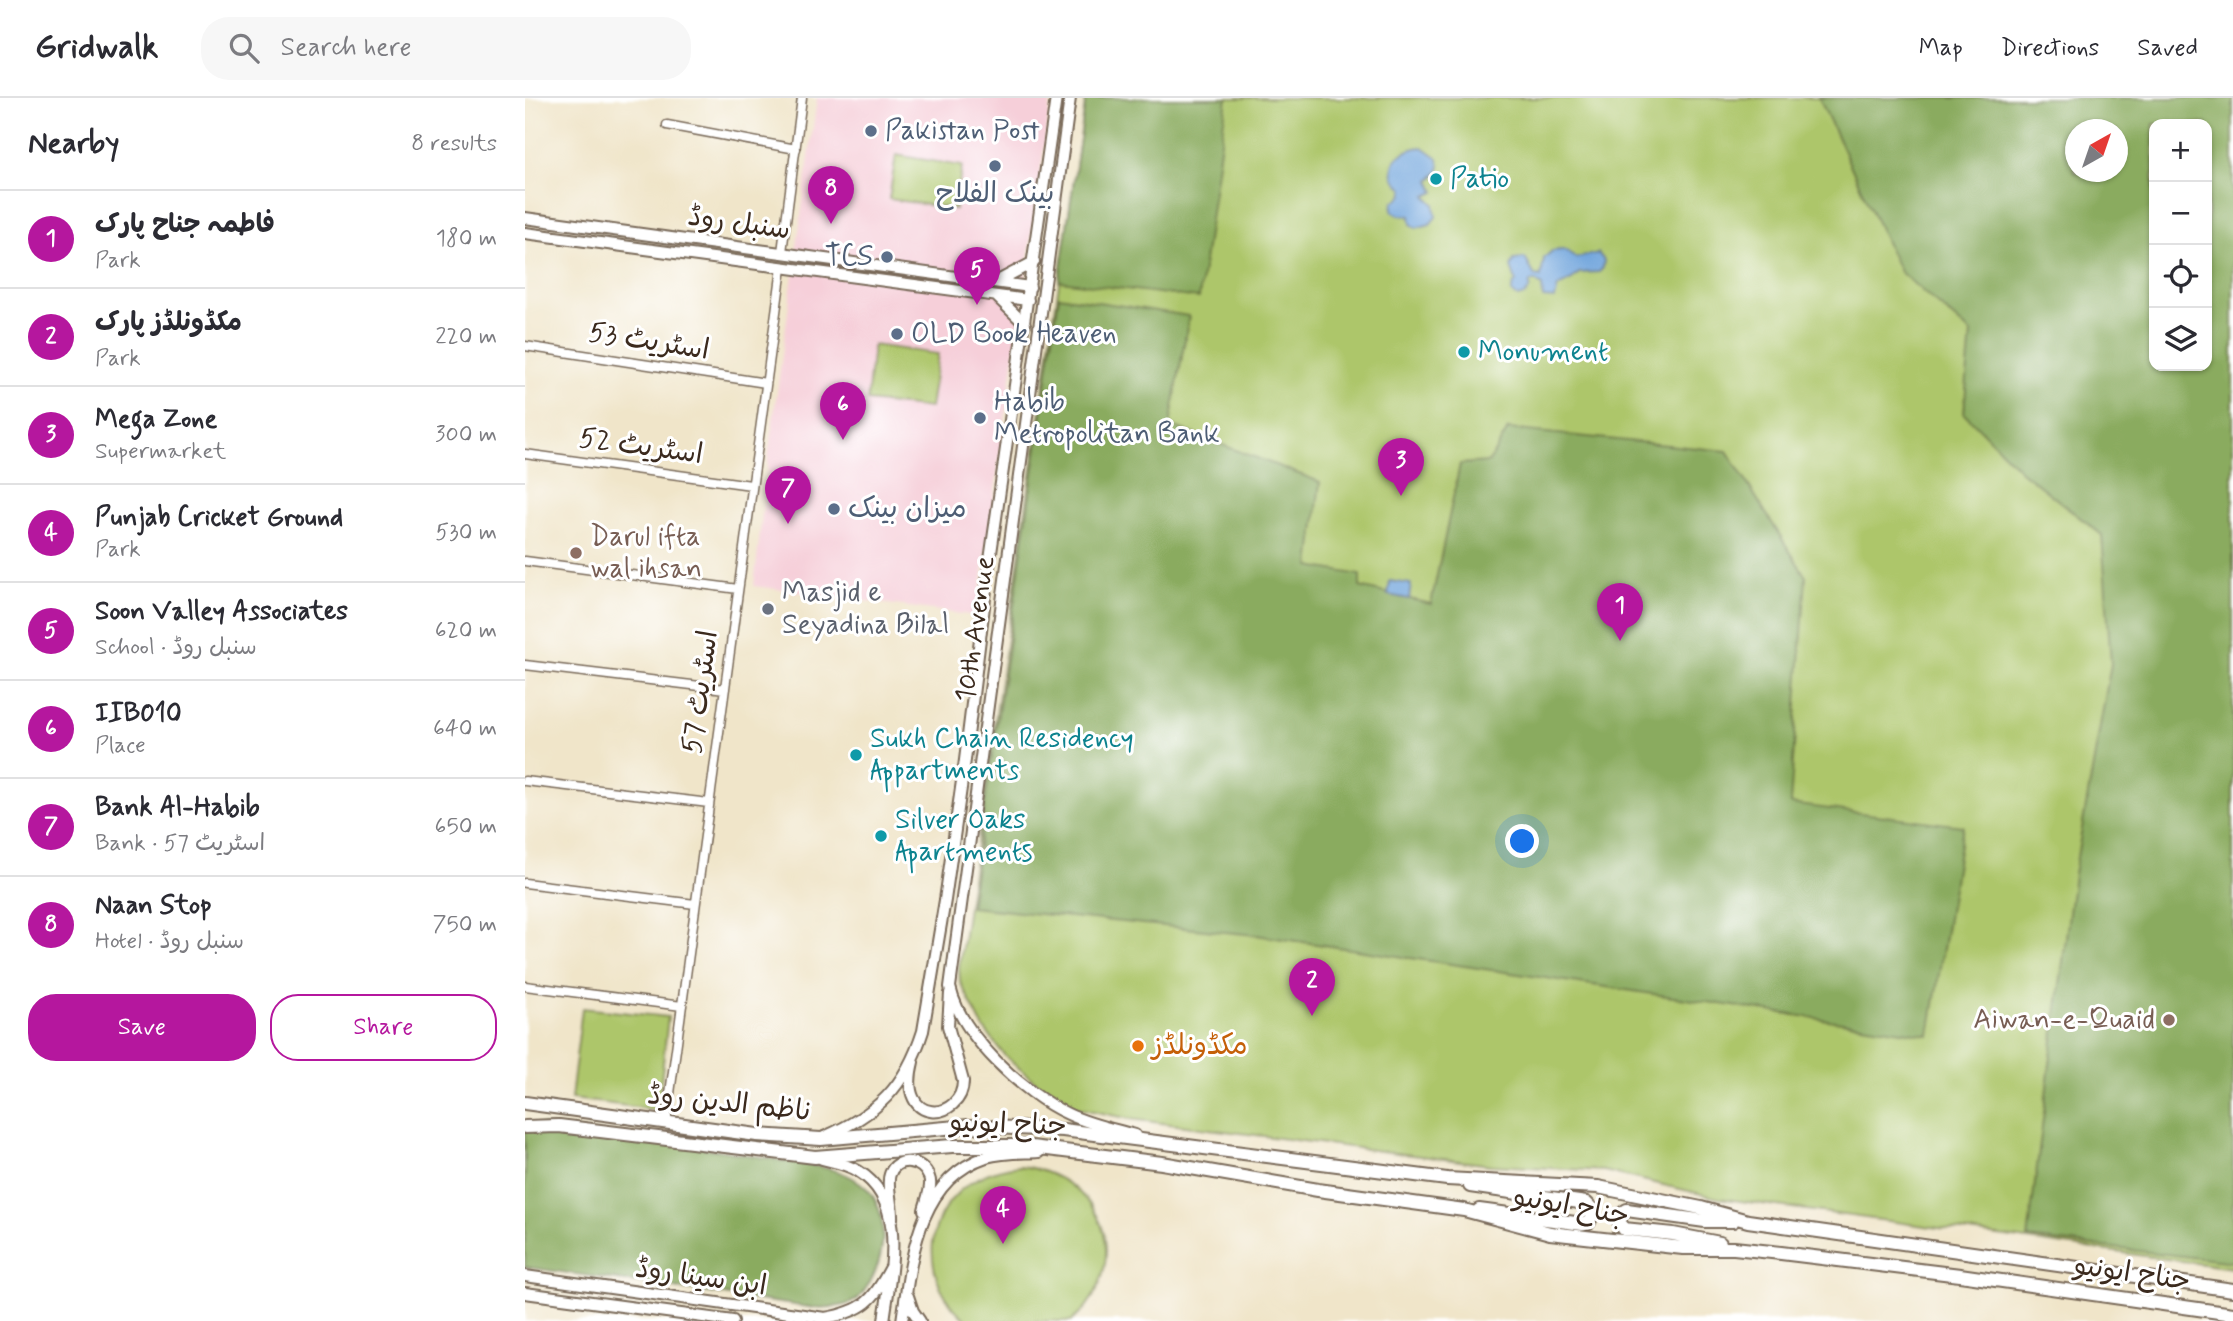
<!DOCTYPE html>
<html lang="en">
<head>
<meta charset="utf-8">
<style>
  body { margin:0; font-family:Mynerve,"Playpen Sans Arabic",sans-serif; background:#f7f7f7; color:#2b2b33 }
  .controls { position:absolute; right:21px; top:21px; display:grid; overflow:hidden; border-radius:14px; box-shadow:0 2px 5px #0004 }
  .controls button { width:63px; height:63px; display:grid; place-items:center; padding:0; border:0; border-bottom:2px solid #e1e1e2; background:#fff; color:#2b2b33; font:35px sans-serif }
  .compass { position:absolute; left:1540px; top:21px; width:63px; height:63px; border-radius:50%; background:#fff; box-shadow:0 2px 5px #0004; rotate:40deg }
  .you { position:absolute; left:998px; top:744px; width:24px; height:24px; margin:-18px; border:5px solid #fff; border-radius:50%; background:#1a73e8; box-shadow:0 0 0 10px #1a73e833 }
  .badge { display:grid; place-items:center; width:46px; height:46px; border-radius:50%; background:#b5179e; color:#fff; font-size:23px; font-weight:700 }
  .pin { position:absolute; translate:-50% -58px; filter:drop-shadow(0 2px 4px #0008) }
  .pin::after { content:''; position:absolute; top:37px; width:24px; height:21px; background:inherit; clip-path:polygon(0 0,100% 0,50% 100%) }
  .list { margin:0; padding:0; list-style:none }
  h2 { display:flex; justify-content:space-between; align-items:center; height:91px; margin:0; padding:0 28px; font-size:30px }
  h2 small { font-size:23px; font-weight:400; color:#7c7c81 }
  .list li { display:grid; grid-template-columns:46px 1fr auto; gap:21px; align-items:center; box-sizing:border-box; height:98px; padding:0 28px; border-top:2px solid #e1e1e2 }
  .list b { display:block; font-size:26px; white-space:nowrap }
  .list p { margin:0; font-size:23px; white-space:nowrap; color:#7c7c81 }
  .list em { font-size:23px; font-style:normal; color:#7c7c81 }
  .actions { display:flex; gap:14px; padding:21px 28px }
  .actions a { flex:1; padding:16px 0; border:2px solid #b5179e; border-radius:28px; text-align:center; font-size:24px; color:#b5179e }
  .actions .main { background:#b5179e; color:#fff }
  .icon { flex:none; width:38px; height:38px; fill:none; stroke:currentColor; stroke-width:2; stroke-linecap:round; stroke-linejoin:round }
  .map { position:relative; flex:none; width:1708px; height:1223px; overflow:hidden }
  header { display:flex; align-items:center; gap:42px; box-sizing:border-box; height:98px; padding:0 35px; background:#fff; border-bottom:2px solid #e1e1e2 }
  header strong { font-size:33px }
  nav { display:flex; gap:38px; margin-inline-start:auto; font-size:24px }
  .search { width:490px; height:63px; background:#f7f7f7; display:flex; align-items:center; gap:18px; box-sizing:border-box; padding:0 24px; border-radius:28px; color:#7c7c81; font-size:26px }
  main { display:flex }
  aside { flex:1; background:#fff }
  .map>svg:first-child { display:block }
</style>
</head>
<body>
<header>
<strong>Gridwalk</strong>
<div class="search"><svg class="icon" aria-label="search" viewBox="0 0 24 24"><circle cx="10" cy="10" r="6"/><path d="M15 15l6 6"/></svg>Search here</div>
<nav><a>Map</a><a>Directions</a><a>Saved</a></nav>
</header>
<main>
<aside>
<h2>Nearby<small>8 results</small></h2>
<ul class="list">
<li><span class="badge">1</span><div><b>فاطمہ جناح پارک</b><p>Park</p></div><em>180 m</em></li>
<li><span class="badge">2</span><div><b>مکڈونلڈز پارک</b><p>Park</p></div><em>220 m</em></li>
<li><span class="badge">3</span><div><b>Mega Zone</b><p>Supermarket</p></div><em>300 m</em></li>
<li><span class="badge">4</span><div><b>Punjab Cricket Ground</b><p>Park</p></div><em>530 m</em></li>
<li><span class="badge">5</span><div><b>Soon Valley Associates</b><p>School · سنبل روڈ</p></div><em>620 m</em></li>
<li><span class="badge">6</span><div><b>IIB010</b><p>Place</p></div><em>640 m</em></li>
<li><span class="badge">7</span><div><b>Bank Al-Habib</b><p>Bank · اسٹریٹ 57</p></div><em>650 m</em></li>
<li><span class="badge">8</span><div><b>Naan Stop</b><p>Hotel · سنبل روڈ</p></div><em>750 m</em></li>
</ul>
<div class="actions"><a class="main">Save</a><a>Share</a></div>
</aside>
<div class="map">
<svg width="1708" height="1223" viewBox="0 0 1708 1223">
  <rect width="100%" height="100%" fill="#fff"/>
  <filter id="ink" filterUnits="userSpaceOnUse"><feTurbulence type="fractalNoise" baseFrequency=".0143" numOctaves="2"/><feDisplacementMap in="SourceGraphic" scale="14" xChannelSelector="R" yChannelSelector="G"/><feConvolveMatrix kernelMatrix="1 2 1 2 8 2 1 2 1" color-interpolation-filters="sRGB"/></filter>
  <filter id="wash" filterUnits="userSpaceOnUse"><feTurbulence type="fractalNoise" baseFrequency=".00686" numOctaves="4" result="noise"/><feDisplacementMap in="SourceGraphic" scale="28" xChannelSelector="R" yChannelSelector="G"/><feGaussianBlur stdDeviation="1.57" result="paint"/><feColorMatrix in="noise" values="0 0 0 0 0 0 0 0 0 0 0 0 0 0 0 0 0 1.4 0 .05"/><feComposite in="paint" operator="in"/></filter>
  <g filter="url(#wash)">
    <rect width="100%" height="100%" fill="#f0e5c9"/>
    <!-- built -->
    <path fill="#f6cfd9" d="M292 0H526L452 518 229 488 244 353Z"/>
    <!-- green -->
    <path fill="#adc66b" stroke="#747844" stroke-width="2" fill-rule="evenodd" d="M561 0H1708V1170L1193 1100 1079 1073 966 1067 605 1021 549 1009 508 982 480 958 458 929 435 884 434 870ZM1629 26H1682V268H1629ZM1550 32H1592V74H1550Z
      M371 57 437 68 430 111 364 101Z
      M348 247 413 256 405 310 342 303Z
      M57 910 143 919 133 1012 46 1001Z
      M495 1068C555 1075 600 1129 573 1189 567 1202 558 1215 546 1223H443C431 1215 422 1202 416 1190 388 1128 433 1073 495 1068Z"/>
    <!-- forest -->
    <path fill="#8aab5f" stroke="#626a3e" stroke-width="2" fill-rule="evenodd" d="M561 0H702L674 200 534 183Z
      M1294 0H1708V1164L1503 1140 1549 776 1586 566 1577 437 1496 373 1439 315 1446 235 1375 174ZM1682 26V268H1629V26ZM1550 32H1592V74H1550Z
      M534 198 664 218 645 327 795 384 785 468 835 477V489L906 506 935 366 964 364 983 331 1202 353 1281 479 1265 706 1438 728 1404 937 731 837 445 809Z
      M0 1025C84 1037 169 1047 253 1062 279 1067 312 1068 334 1084 367 1107 362 1161 341 1190 338 1195 335 1199 331 1202 318 1210 304 1209 290 1210L0 1169Z"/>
    <!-- water -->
    <path fill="#6fa4dc" stroke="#55677d" stroke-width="2" d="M898 49 912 59 915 68 913 74 905 82 910 94 901 98 909 106 911 119 905 126 891 130 886 126 885 118 874 117 867 113 868 104 877 98 879 92C876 87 870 83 868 78 864 59 883 50 898 49Z
      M1036 152H1041L1051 160 1073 155 1079 162 1078 170 1074 174 1054 175 1047 182 1033 189 1030 201 1018 200 1017 188 1010 183 1005 184 1004 192 1000 197 993 199 987 195V190L991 183 986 169 989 162 1000 160 1010 178 1016 179 1019 160 1027 153Z
      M865 483 886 486 884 501 863 497Z"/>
  </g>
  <g filter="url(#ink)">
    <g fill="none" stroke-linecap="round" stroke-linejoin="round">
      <defs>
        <path id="street" d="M142 27 271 51
          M257 154 277 0
          M0 248 241 285
          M0 356 226 387
          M0 463 213 491
          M0 567 200 591
          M0 683 184 705
          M0 785 170 806
          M0 888 157 908
          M141 1025 257 170"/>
        <path id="secondary" d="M545 0 425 889C436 938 499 996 543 1016 564 1026 588 1031 610 1037
          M0 120 505 189
          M0 135 503 202
          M471 184 509 164
          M472 199 500 226
          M388 964C371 1030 438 1023 438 983L423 928 425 895
          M299 1039C352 1016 380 990 398 933L420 802 440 662 463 476 531 0
          M297 1061C309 1064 322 1066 333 1073 384 1104 365 1175 359 1223
          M367 1121C368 1109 361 1086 365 1076 372 1057 398 1062 404 1079 408 1088 401 1103 399 1112
          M0 1178 300 1220C339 1213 348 1203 366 1169
          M0 1195 208 1223
          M383 1198 388 1213 395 1223
          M377 1223C386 1163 392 1082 461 1059 478 1054 496 1055 514 1054"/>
        <path id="primary" d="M0 1005 232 1037 296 1041 443 1028 538 1032 922 1081 1073 1089 1176 1110 1223 1123 1708 1192
          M0 1029 34 1028 290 1059 427 1048H498L637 1065 793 1092 939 1112 1025 1135 1158 1150H1209L1256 1155 1435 1177 1708 1216
          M945 1088 1061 1105 1069 1113 1064 1124 1058 1126 954 1112
          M1195 1145 1148 1136 1099 1131 1094 1123 1095 1117 1102 1112 1180 1123H1208"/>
      </defs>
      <!-- street casing -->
      <use href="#street" stroke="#7a6b5a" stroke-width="11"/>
      <!-- secondary casing -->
      <use href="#secondary" stroke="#7a6b5a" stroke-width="14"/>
      <!-- primary casing -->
      <use href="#primary" stroke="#7a6b5a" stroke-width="16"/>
      <!-- street -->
      <use href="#street" stroke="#fff" stroke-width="8"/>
      <!-- secondary -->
      <use href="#secondary" stroke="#fff" stroke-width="10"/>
      <!-- primary -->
      <use href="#primary" stroke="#fff" stroke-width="12"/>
    </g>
  </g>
  <!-- markers -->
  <g fill="#5c6f8a" stroke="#fff" stroke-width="2.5">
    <circle cx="346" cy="33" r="7"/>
    <circle cx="470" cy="68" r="7"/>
    <circle cx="362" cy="159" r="7"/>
    <circle cx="372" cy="236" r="7"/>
    <circle cx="455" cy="320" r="7"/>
    <circle cx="309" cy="411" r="7"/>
  </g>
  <g fill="#0f9aa8" stroke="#fff" stroke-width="2.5">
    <circle cx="911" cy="81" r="7"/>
    <circle cx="939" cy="254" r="7"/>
    <circle cx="331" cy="657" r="7"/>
    <circle cx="356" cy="738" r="7"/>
  </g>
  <g fill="#8d6e63" stroke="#fff" stroke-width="2.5">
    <circle cx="51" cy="455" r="7"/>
    <circle cx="1644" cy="922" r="7"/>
  </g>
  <circle fill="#6b7280" stroke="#fff" stroke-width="2.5" cx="243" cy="511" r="7"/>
  <circle fill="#e8710a" stroke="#fff" stroke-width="2.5" cx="613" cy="948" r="7"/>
  <g text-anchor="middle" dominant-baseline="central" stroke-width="6" stroke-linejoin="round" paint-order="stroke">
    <!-- service labels -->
    <g font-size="28" fill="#4e5e75" stroke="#fff" text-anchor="start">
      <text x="360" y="33">Pakistan Post</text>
      <text x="470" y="96" text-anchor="middle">بینک الفلاح</text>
      <text x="348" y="159" text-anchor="end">TCS</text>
      <text x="386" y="236">OLD Book Heaven</text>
      <text x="469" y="304">Habib<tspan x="469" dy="32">Metropolitan Bank</tspan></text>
      <text x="323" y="411">میزان بینک</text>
    </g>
    <!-- culture labels -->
    <g font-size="28" fill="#0d838f" stroke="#fff" text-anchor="start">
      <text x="925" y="81">Patio</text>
      <text x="953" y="254">Monument</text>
      <text x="345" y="641">Sukh Chain Residency<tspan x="345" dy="32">Appartments</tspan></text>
      <text x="370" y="722">Silver Oaks<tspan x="370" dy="32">Apartments</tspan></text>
    </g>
    <!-- street labels -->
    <g font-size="28" fill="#3b2a1e" stroke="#fff">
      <text transform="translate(214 126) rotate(8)">سنبل روڈ</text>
      <text transform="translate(124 244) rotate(9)">اسٹریٹ 53</text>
      <text transform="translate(116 349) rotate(8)">اسٹریٹ 52</text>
      <text transform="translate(451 531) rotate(-82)">10th Avenue</text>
      <text transform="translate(176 594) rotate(-82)">اسٹریٹ 57</text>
      <text transform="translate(204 1006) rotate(6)">ناظم الدین روڈ</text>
      <text transform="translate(483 1027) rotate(2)">جناح ایونیو</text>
      <text transform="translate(1046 1109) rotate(10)">جناح ایونیو</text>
      <text transform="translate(1607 1176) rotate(8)">جناح ایونیو</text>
      <text transform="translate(176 1180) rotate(8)">ابن سینا روڈ</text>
    </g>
    <!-- education labels -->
    <g font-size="28" fill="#785e54" stroke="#fff" text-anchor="start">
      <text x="65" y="439">Darul ifta<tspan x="65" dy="32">wal ihsan</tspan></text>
      <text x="1630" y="922" text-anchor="end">Aiwan-e-Quaid</text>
    </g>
    <!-- worship labels -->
    <g font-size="28" fill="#5b616d" stroke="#fff" text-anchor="start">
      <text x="257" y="495">Masjid e<tspan x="257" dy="32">Seyadina Bilal</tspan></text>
    </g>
    <!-- food labels -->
    <g font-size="28" fill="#c56008" stroke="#fff" text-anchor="start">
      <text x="627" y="948">مکڈونلڈز</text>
    </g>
  </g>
</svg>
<div class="controls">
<button>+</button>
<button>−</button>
<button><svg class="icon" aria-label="locate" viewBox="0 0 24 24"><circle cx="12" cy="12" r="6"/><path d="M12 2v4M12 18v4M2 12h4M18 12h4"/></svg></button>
<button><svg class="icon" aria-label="layers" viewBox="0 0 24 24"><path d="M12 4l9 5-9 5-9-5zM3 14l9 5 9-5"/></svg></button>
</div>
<svg class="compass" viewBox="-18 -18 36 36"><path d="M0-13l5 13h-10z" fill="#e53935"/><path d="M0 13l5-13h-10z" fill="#7c7c81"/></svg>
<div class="you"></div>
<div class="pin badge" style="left:1095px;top:543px">1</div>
<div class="pin badge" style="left:787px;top:918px">2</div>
<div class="pin badge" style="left:876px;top:398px">3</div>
<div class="pin badge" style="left:478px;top:1146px">4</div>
<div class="pin badge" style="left:452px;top:207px">5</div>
<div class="pin badge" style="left:318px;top:342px">6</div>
<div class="pin badge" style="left:263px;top:426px">7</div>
<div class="pin badge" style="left:306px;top:126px">8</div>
</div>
</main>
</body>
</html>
